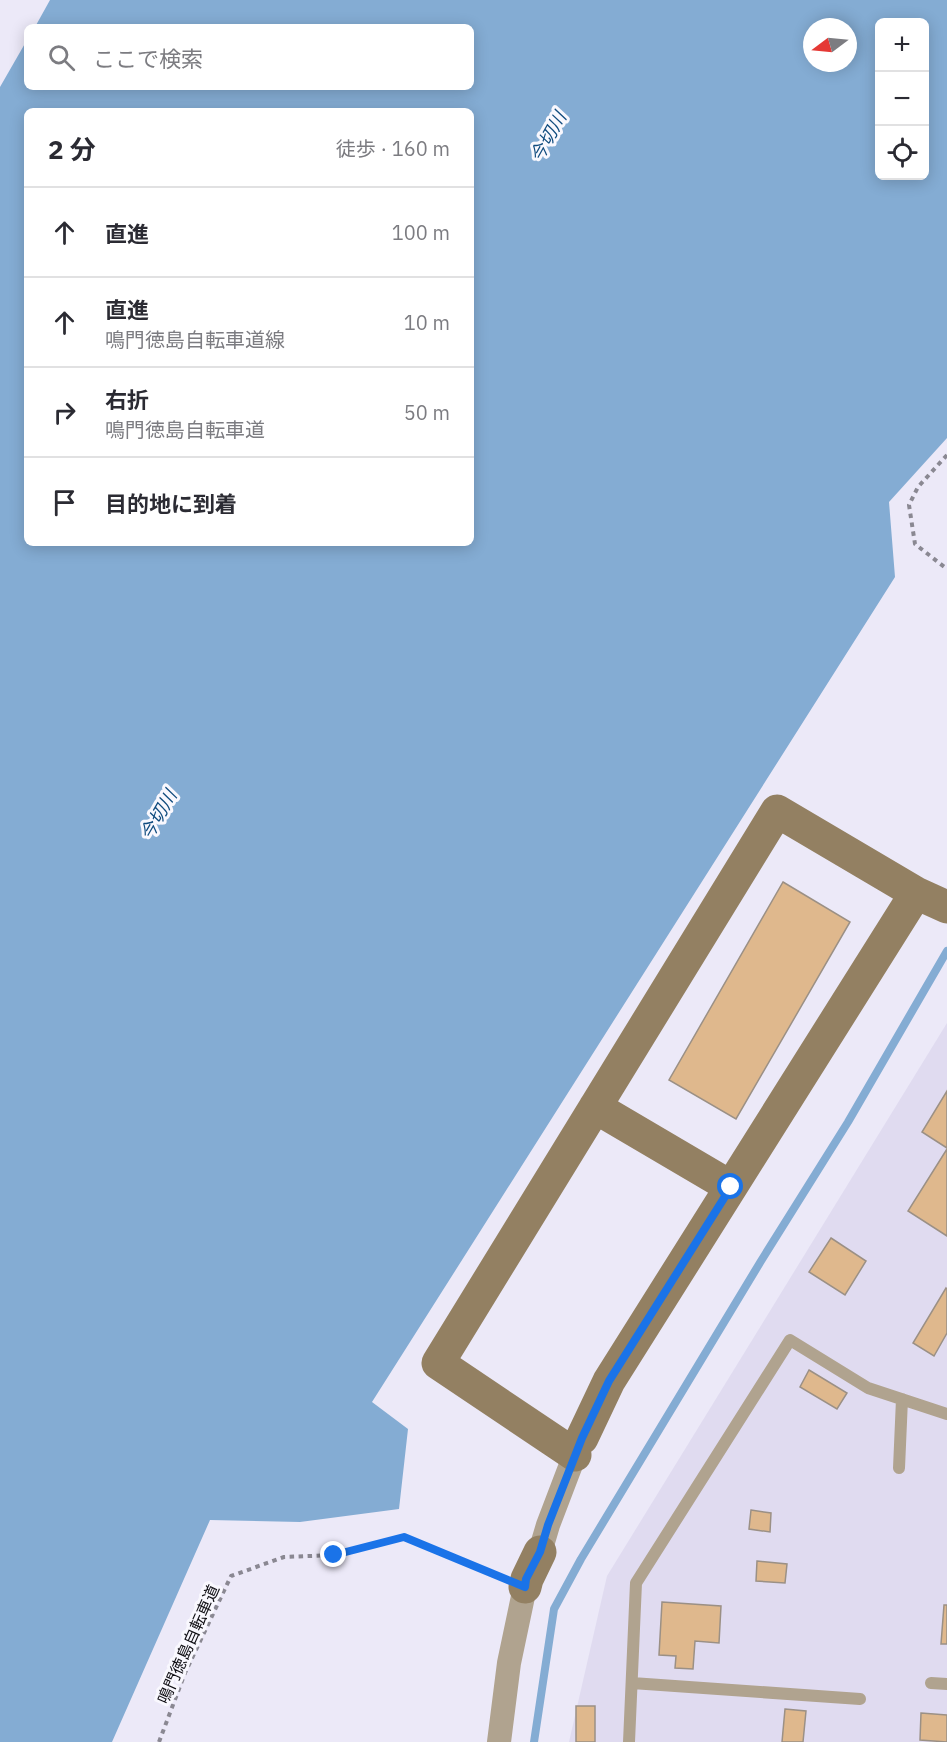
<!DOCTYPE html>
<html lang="ja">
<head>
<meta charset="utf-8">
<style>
  body { margin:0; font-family:"IBM Plex Sans","Noto Sans JP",sans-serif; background:#f2f2f3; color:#2b2b33 }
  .controls { position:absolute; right:18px; top:18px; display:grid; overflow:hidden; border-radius:9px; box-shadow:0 3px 15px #0003 }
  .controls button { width:54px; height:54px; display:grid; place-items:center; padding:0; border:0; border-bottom:2px solid #e1e1e2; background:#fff; color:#2b2b33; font:30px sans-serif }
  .compass { position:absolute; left:803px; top:18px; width:54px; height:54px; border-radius:50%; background:#fff; box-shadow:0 3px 15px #0003; rotate:254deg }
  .stop { position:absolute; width:18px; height:18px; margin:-14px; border:4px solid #1a73e8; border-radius:50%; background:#fff }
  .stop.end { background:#1a73e8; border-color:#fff; box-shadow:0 2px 6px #0008 }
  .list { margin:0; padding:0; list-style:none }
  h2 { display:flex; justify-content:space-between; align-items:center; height:78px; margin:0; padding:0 24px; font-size:26px }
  h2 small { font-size:20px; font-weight:400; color:#7c7c81 }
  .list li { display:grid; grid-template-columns:39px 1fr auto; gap:18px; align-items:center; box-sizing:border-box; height:90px; padding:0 24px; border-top:2px solid #e1e1e2 }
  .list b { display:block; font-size:22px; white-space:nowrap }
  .list p { margin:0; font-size:20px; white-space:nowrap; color:#7c7c81 }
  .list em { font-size:20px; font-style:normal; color:#7c7c81 }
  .icon { flex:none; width:33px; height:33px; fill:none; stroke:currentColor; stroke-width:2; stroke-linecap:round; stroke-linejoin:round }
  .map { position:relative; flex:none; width:947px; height:1742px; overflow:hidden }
  .search { position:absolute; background:#fff; box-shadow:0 3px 15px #0003; left:24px; top:24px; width:450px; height:66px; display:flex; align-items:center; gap:15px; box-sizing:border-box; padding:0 21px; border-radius:9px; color:#7c7c81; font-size:22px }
  .panel { position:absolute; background:#fff; box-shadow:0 3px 15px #0003; left:24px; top:108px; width:450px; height:438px; border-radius:9px }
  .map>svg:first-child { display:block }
</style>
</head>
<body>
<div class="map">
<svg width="947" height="1742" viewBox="0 0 947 1742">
  <rect width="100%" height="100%" fill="#ece9f8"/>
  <!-- built -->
  <path fill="#e0dbf0" d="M947 1023V1742H569L607 1576Z"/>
  <!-- water -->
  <path fill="#84acd3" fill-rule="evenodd" d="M50 0H947V438L889 502 895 577 372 1402 408 1429 399 1509 300 1522 210 1520 112 1742H0V87L27 40V87H471V27H35ZM880 22H924V176H880ZM812 27H848V63H812ZM27 111H471V543H27Z"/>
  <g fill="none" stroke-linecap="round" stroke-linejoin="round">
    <!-- stream -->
    <path stroke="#84acd3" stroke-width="8" d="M534 1742 554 1609 581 1559 761 1261 848 1122 947 951"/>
  </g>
  <!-- building -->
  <path fill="#dfb88d" stroke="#9b9085" stroke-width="1.5" d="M783 882 850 922 736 1119 669 1080Z
    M947 1091V1148L922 1132Z
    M947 1149V1236L908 1211Z
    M831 1238 866 1261 845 1295 809 1272Z
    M946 1288 947 1289V1333L934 1356 913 1343Z
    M809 1370 847 1393 837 1409 800 1387Z
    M751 1510 771 1513 770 1532 749 1529Z
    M757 1561 787 1564 785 1583 756 1581Z
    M662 1602 721 1606 719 1643 695 1641 693 1669 675 1668 676 1656 659 1655Z
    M944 1605H947V1644H941Z
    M576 1706H595V1742H576Z
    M785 1709 806 1711 803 1742H782Z
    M921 1713 947 1715V1742L920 1740Z"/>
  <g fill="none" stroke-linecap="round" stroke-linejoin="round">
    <!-- path -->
    <path stroke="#8a8892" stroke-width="4" stroke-dasharray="4.5 4.5" stroke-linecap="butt" d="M947 455 918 487 909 505 915 544 947 569
      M159 1742 185 1673 231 1576 284 1557 334 1555 404 1537 499 1576"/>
    <!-- lane -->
    <path stroke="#b0a38f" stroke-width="12" d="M899 1468 902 1399
      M632 1683 860 1699
      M931 1683 947 1684
      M629 1742 636 1583 790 1340 868 1388 947 1414"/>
    <!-- street -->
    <path stroke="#b0a38f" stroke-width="24" d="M540 1552 548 1525 580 1441
      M499 1742 509 1663 525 1587"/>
    <!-- secondary -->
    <path stroke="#938062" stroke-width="33" d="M595 1107 731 1187
      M582 1438 609 1381 916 893
      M575 1455 438 1363 777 811 916 893 947 907
      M525 1587 527 1579 540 1552"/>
  </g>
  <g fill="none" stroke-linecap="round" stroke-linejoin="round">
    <!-- route -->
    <path stroke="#1a73e8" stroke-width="8" d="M334 1555 404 1537 525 1587 526 1579 540 1552 548 1525 582 1438 609 1381 731 1187"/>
  </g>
  <g text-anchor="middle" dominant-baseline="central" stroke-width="6" stroke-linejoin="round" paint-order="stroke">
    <!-- street labels -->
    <g font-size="16" fill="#0f0e13" stroke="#f9f8fe">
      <text transform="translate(188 1644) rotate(-66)">鳴門徳島自転車道</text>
    </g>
    <!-- water labels -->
    <g font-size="18" font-style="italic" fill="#114c7f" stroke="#f9f8fe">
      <text transform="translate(548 137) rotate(-61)">今切川</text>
      <text transform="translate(158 815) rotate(-60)">今切川</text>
    </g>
  </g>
</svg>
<div class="controls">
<button>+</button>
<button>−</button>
<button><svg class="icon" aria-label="locate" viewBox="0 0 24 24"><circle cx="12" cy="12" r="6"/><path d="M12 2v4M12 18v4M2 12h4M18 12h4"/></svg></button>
</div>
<svg class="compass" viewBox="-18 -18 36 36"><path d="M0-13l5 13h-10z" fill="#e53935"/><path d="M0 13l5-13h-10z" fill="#7c7c81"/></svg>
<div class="stop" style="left:731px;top:1187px"></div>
<div class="stop end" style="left:334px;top:1555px"></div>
<div class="search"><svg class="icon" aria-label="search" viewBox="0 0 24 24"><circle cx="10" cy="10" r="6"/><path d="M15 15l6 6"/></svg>ここで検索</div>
<section class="panel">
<h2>2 分<small>徒歩 · 160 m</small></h2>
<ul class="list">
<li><svg class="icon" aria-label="ahead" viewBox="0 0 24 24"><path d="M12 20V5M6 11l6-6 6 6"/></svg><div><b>直進</b></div><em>100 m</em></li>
<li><svg class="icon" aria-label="ahead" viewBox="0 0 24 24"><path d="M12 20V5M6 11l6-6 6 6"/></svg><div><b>直進</b><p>鳴門徳島自転車道線</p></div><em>10 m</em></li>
<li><svg class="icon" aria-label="right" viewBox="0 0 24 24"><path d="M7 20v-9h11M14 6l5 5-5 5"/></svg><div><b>右折</b><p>鳴門徳島自転車道</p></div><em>50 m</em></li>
<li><svg class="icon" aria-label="arrive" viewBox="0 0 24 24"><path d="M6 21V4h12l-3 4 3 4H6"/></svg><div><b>目的地に到着</b></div></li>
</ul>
</section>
</div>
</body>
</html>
